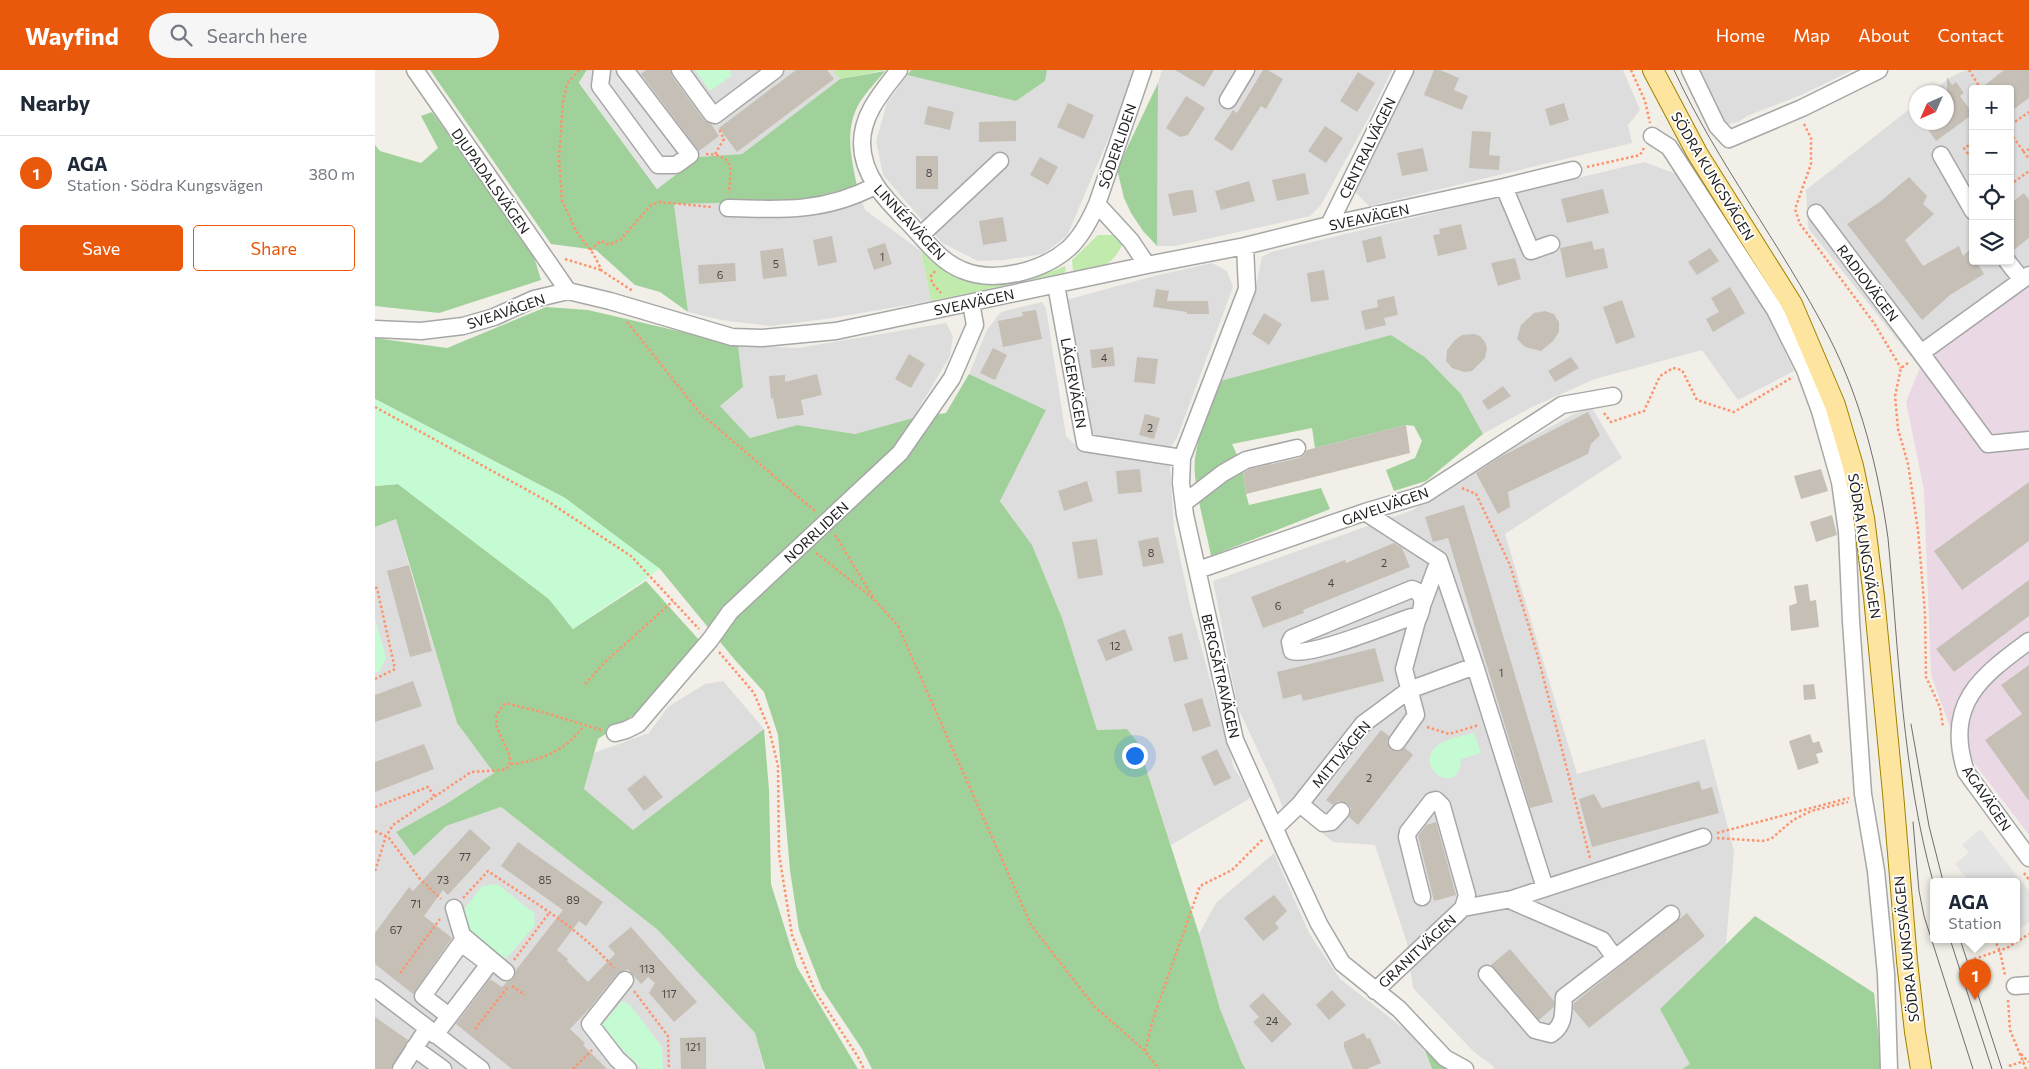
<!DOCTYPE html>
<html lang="en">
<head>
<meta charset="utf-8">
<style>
  body { margin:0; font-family:Commissioner,sans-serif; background:#f6f6f7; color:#1f2937 }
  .controls { position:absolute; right:15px; top:15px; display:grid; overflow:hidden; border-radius:5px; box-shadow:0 1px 4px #0004 }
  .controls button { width:45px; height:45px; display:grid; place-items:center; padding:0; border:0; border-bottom:1px solid #e0e1e3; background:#fff; color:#1f2937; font:25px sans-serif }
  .compass { position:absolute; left:1534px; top:15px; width:45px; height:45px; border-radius:50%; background:#fff; box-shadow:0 1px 4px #0004; rotate:225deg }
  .you { position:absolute; left:759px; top:685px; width:18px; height:18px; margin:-12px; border:4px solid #fff; border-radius:50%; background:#1a73e8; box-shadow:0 0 0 8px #1a73e833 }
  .badge { display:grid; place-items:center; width:32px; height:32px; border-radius:50%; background:#ea580c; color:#fff; font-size:16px; font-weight:700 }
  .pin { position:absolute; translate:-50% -41px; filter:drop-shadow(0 1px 2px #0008) }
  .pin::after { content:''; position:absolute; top:26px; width:18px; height:15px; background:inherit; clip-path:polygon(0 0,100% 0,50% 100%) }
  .popup { position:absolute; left:1555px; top:808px; width:90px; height:65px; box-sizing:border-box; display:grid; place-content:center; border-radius:5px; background:#fff; filter:drop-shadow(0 1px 4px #0005); font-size:16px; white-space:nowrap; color:#747a83 }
  .popup b { font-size:19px; color:#1f2937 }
  .popup::after { content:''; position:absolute; left:50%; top:100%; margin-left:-10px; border:10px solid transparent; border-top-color:#fff }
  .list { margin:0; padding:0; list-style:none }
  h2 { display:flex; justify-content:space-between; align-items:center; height:65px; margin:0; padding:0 20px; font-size:21px }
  h2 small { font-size:16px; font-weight:400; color:#747a83 }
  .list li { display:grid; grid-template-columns:32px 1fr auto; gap:15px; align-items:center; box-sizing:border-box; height:75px; padding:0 20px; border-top:1px solid #e0e1e3 }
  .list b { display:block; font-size:19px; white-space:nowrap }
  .list p { margin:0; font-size:16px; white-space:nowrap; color:#747a83 }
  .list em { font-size:16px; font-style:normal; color:#747a83 }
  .actions { display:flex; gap:10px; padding:15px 20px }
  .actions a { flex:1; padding:11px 0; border:1px solid #ea580c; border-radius:5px; text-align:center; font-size:18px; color:#ea580c }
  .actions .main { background:#ea580c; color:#fff }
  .icon { flex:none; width:28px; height:28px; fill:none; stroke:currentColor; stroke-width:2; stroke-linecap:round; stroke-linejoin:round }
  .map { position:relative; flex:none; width:1654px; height:999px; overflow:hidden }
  header { display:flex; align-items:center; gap:30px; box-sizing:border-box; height:70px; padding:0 25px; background:#ea580c; color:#fff }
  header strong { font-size:24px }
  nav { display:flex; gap:28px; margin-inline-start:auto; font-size:18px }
  .search { width:350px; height:45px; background:#f6f6f7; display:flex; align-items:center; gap:12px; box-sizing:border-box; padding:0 18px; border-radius:28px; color:#747a83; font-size:19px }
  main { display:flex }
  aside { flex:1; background:#fff }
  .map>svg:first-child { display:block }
</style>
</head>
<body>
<header>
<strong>Wayfind</strong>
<div class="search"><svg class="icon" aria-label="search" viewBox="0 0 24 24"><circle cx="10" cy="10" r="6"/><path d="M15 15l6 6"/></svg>Search here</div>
<nav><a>Home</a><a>Map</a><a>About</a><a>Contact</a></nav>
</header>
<main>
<aside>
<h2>Nearby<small></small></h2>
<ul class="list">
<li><span class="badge">1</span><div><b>AGA</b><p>Station · Södra Kungsvägen</p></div><em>380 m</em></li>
</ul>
<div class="actions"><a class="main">Save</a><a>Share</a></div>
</aside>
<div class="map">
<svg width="1654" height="999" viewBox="0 0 1654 999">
  <rect width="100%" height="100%" fill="#f1efe7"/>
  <!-- residential -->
  <path fill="#dedddd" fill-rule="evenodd" d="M212 0H462L460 2 465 9 367 84 324 87 282 119Z
    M672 0H758L748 34 692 166 668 184 629 190 603 191 567 173 508 105 501 71 512 33 532 5 641 31 670 11Z
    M787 0H1017L994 47 946 135 935 146 800 176H782L783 13Z
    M1040 0H1248L1265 40 1253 55 1257 73 994 136 980 122Z
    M1321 0H1478L1426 25 1372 46 1363 52 1348 55Z
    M1591 0H1654V211L1545 298 1433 158 1431 120 1541 34 1542 52H1572V22H1556L1576 7ZM1598 19H1635V191H1598Z
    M1269 92 1302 104 1390 240 1419 301 1363 330 1327 280 1220 309 1157 337 1108 364 1086 324 1050 287 1016 265 845 311 879 224 887 187 896 182Z
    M482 116 490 140 546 181 556 231 451 249 396 256 346 250 313 242 299 133 382 132 431 129Z
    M837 193 852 201 858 217 802 368 792 382 717 364 691 230 779 206Z
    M667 232 671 238 691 366 706 380 795 396 799 459 816 539 859 698 877 727 796 775 763 673 752 659 722 660 687 548 657 475 625 430 671 340 594 304 612 260 626 242Z
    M571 253 578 266 575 286 538 348 480 364 422 355 375 368 345 336 368 317 363 275 423 278Z
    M1217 338 1247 388 1130 464 1202 704 1330 669 1359 781 1351 874 1285 939 1316 994 1307 999H1119L1118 996 1099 982 1038 918 1032 873 1000 775 958 772 925 745 915 755 898 713 863 638 838 511 1038 440 1089 404 1199 344Z
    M21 449 34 495 82 653 119 703 71 734 21 762 39 786 71 756 126 737 283 860 380 963 389 999H0V457Z
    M348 611 389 659 258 760 209 719 219 683 274 663 293 637 330 614Z
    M899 783 934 863 965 909 1045 971 1057 999H872L867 993 845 939 824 864 841 833Z"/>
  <!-- industrial -->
  <path fill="#ead8e4" d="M1654 211V765L1578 665 1556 605 1549 420 1531 332 1545 298Z"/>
  <!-- grass -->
  <path fill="#c0ebac" d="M462 0H511L465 9 459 2Z
    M723 165H737L747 175C735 200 723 197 698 201L697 190Z
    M546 181C577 212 601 219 643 210 660 207 674 203 690 196L691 199 689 203 556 231Z"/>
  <!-- forest -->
  <path fill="#a1d19b" d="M55 0H212L204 13 282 119 324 87 367 84 465 9 510 1C502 11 492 21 485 32 469 59 476 86 482 116L431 129 382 132 299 134 313 242 285 222 260 215 221 180 176 174Z
    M536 0H672L670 11 641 31 532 5Z
    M783 13 782 176 768 161 756 143 749 128 742 99Z
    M57 42 157 180 166 210 64 243 0 236V75L5 81 46 93 63 78 46 46Z
    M171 237 213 240 363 275 368 317 345 336 375 368 422 355 480 364 538 348 571 343 594 304 671 340 625 431 657 475 687 548 722 660 752 659 763 673 824 864 845 939 867 993 871 999H497L487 979 447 919 424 860 415 800 403 665 389 622 360 590 285 499 190 428 0 329V268L72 278Z
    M1016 265 1050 287 1086 324 1108 364 1051 411 1019 421 1011 400 1040 388 1047 371 1039 356 1031 355 940 378 937 358 857 374 867 396 871 424 874 435 946 418 955 439 836 486C831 458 817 415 820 388 824 361 835 336 845 311Z
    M23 414 174 529 198 559 271 511 325 571 260 644 223 669 209 719 258 760 389 659 394 720 396 814 422 897 483 999H390L380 963 283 860 126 737 71 756 39 786 21 762 71 734 119 703 82 653 21 449 0 457V416Z
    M1380 846 1499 923 1507 999H1307L1315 994 1285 939Z
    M1049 978 1081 999H1057Z"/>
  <!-- park -->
  <path fill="#c4fbd2" d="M320 0H354L357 5 335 21Z
    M0 329 190 428 285 499 198 559 174 529 23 414 0 416Z
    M0 549 11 588 5 601 0 603Z
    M1099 663 1106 683 1086 689C1085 729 1036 698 1062 676 1072 668 1087 666 1099 663Z
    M122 814 159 843 160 855 131 889 95 862 88 841 107 816Z
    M247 931 255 935 287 977 288 999H267L234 966 227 955Z"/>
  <!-- parking -->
  <path fill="#e4e4e4" d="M212 0H258L324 87 282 119 204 12Z
    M1605 759 1654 821V852L1641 862V811H1594L1580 794 1594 782 1587 775Z
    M81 871 116 899 82 946 46 918Z"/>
  <!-- building -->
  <path fill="#c6bfb6" d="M271 0H295L297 6 329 50 336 54 344 66 324 81 266 4Z
    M421 0H452L459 9 362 82 344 58Z
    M800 0H839L829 17Z
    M888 0H893L908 9 891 39 886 36 857 81 839 69 858 40 862 43Z
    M1059 0H1065L1084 8 1079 20 1093 26 1087 40 1049 25Z
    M1629 0H1654V28L1635 42V19H1605Z
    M983 2 1000 13 982 42 965 31Z
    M1572 7 1577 15 1581 12 1589 23 1585 26 1598 44 1561 71 1548 52H1572Z
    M811 26 830 38 813 65 805 67 791 58Z
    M693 33 719 45 709 69 682 57Z
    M1189 33 1194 50 1175 56 1170 39Z
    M553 36 579 42 575 60 549 54Z
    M641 51V71L604 72V52Z
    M950 56 968 68 951 93 933 81Z
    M1097 61 1116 62 1114 85 1125 86 1124 100 1094 98Z
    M1048 78 1053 101 1027 106 1022 83Z
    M541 86H563V119H541Z
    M665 87 683 97 673 115 655 105Z
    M930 103 934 124 902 131 897 110Z
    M1534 107 1552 126 1548 134 1559 144 1530 170 1548 196 1584 176 1588 186 1595 179 1598 185V191H1601L1609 204 1575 225 1547 250 1472 154 1506 131Z
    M874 111 880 131 846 140 840 121Z
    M1228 119 1234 143 1192 153 1186 129Z
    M813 120H818L822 142 798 146 793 124Z
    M1649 123 1654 130V168L1636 182 1635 134Z
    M628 147 632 171 608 175 604 151Z
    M1086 154 1092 179 1063 186 1058 165 1065 164 1064 159Z
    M457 166 462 192 443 196 438 170Z
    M1006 166 1011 188 992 193 987 171Z
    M1217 171 1219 180 1229 178 1233 198 1191 208 1185 178Z
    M510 173 517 194 499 200 492 179Z
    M408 178 412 206 388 209 385 181Z
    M1335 178 1344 191 1322 205 1313 192Z
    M1140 188 1146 209 1123 216 1116 193Z
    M360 193 361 211 324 214 323 195Z
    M949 200 954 230 936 232 932 203Z
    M1355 217 1370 243 1338 262 1331 249 1344 242 1336 228Z
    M781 219 794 221 792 231H833L834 244H812V242L778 237Z
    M1019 226 1023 245 1009 248 1011 255 990 260 986 241 1003 237 1002 230Z
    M1247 230 1260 267 1241 274 1228 237Z
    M661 240 667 269 628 277 623 251 648 246 647 242Z
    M1170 241 1179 244 1184 252V262L1178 271 1166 281 1150 277 1142 269 1146 255 1159 243Z
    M889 243 907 254 894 275 877 264Z
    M1099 264 1105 266 1110 272 1112 278 1110 288 1097 301 1089 302 1077 298 1071 291 1072 280 1080 270 1087 265Z
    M738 277 740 296 717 298 715 280Z
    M618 278 632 285 620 310 605 303Z
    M534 284 550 294 536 318 520 309Z
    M762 287 783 289 780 314 759 312Z
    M1196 287 1204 298 1180 312 1173 301Z
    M442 304 447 325 426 330 429 345 402 349 398 328 396 329 394 306 410 305V312Z
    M1128 316 1136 326 1113 340 1107 331Z
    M1213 342 1225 365 1216 374 1213 384 1133 422 1135 437 1123 444 1101 403 1125 387Z
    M770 344 785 348 779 369 764 365Z
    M1031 355 1035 383 871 424 868 403 875 399 924 388 929 385 932 380Z
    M765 399 767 422 743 424 741 401Z
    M1446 399 1453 421 1426 429 1419 406Z
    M712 411 718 431 689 441 683 421Z
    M1654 412V471L1587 520 1559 481Z
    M1089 435 1178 732 1155 738 1073 468 1058 472 1050 447Z
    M1457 445 1462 465 1441 472 1435 452Z
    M783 467 789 493 768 497 763 471Z
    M722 469 728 505 703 509 697 472Z
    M1019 473 1027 478 1035 497 928 540 929 543 888 558 876 527 970 490 971 493Z
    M34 495 57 581 35 587 12 501Z
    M1654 510V546L1579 602 1561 579Z
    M1433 514 1435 531 1441 530 1444 557 1416 561 1414 536 1422 533 1419 516Z
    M750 559 758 580 731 591 722 570Z
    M807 563 813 589 799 592 793 567Z
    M1000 578 1009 611 928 631 926 624 908 629 902 602Z
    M1654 595V731L1610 670 1647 644 1626 615Z
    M38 611 47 636 0 652V625Z
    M1439 614 1441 629 1429 630 1428 615Z
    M827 628 836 656 818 662 809 634Z
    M1006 660 1014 666 1012 672 1016 680 1022 682 1030 678 1038 685 983 755 974 747 976 738 972 733 963 731 958 735 951 730Z
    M1435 664 1438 673 1444 671 1448 682 1441 684 1444 693 1423 700 1414 671Z
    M49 674 59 699 0 722V692Z
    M842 679 856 708 839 716 826 687Z
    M270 705 288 727 269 741 252 719Z
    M1324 711 1327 720 1337 717 1344 743 1217 777 1204 729 1219 724 1227 738Z
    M1061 752 1081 825 1059 831 1043 766 1051 755Z
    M95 759 116 778 73 825 68 820 49 846 77 868 38 924 0 894V863L34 817 38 821Z
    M143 772 228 832 211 856 204 851 182 880 193 889 192 891 213 912 240 884 233 876 256 857 322 932 299 952 274 923 280 913 273 907 266 914 253 899 243 903 214 939 195 959 210 973 208 975 232 999H137L81 954 115 909 127 917 132 912 138 909 141 900 188 840 126 796Z
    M899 825 912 841 900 853 904 858 888 871 869 848Z
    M1312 843 1330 866 1214 958 1198 939 1199 933Z
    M1135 879 1179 931V937L1164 950 1116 895Z
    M957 920 971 935 954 950 941 935Z
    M888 923 917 954 897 973 878 952 884 947 874 936Z
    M0 947 33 970 16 999H0Z
    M989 963 992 969 995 968 1006 993 992 999H978L969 977V972Z
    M331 967V999H306L305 968Z"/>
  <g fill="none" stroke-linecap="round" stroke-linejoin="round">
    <defs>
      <path id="minor" d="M40 0 193 221
        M227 0 225 16 283 95H301L315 85 250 0
        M305 0 337 44 340 45 400 0
        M524 0C507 22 487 44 487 73 487 105 510 129 531 150 548 167 564 191 587 200 620 214 668 201 694 178 707 166 715 150 722 134
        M768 0 722 134 756 171 772 195
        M1315 0 1342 56 1354 69 1427 38 1504 0
        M853 30 871 0
        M1277 66 1294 77 1400 240 1430 300 1445 341 1465 412 1472 462 1476 551 1488 724 1501 801 1511 904 1514 999
        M1566 85 1598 141
        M1129 117 1156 181 1176 174
        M353 138C407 140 450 142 500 116
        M1441 143 1546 283
        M954 155 1030 0
        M546 165 625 91
        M870 176 872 219 807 388 806 413 810 445 860 670 909 779 944 854 967 893 1024 939 1070 988 1090 999
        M1632 191 1647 210
        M1654 205 1546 283 1613 374 1654 370
        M681 215 710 373 807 388
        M0 259 46 261 88 256 119 247 159 229 193 221 235 231 357 267 387 268 461 261 772 195 870 176 954 155 1129 117 1198 100
        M809 433 848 403 871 390 922 378
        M823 500 990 442 1050 424 1187 335 1238 326
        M1048 533 1064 490
        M1654 571C1605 607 1569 634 1591 702L1654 788
        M1100 596 1170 818
        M240 663 251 660 263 654 335 570 355 542 525 383 577 308 600 255 596 233
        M1022 672 1041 645 1029 599 1042 551 1036 547C1015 554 936 587 917 581L915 572 917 568 1037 519C1053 524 1047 540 1042 551
        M925 734 948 753 956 752 966 741
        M900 758 925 734 988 654 1034 620 1100 596 1064 490 990 442
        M1047 827 1032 767 1033 762 1057 731 1061 730 1067 736 1092 825 1088 838
        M79 838 87 865 131 902
        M1240 888 1296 844
        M1112 904 1160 960 1176 964C1190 955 1188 942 1189 927L1240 888 1227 870 1139 832 1137 829
        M250 910 215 954 242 989 253 999
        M1640 916 1654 915
        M0 918 106 999
        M1000 921 1088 838 1137 829 1328 767
        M60 965 114 894 86 873 48 926 74 946
        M39 978 68 999
        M26 999 52 959"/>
      <path id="major" d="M1278 0 1322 83 1417 234 1460 335 1478 396 1489 448 1499 527 1518 723 1532 891 1540 962 1546 999"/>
    </defs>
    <!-- minor casing -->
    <use href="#minor" stroke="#a7a7a7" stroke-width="19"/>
    <!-- major casing -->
    <use href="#major" stroke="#9c8300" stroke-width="22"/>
    <!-- path -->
    <path stroke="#fd936c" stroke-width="2.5" stroke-dasharray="2.5 2.5" stroke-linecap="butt" d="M204 0 192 14 188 32 184 88 187 131 201 161 219 185 227 201 258 221
      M1256 0 1270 31 1275 53
      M1594 0 1606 19
      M1635 52 1641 51 1654 42
      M1429 54 1436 68V94L1420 139 1425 154 1499 253 1526 298
      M1635 63 1649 82
      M1598 73 1589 78 1598 91
      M1654 79 1649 82 1654 89
      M331 84C362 85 355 101 354 123
      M340 84 349 69 344 59
      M1212 97 1265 85 1269 78
      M1635 115 1654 101
      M215 180 226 171 234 175 245 170 276 135 284 132 337 137
      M190 189 226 200
      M560 201 556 206 557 213 566 223
      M252 252 325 343 441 442
      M1533 293 1526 298 1520 326 1523 359 1533 394 1543 460 1550 544 1551 607 1565 637 1568 657
      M0 337 174 432 256 486 324 559
      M1229 343 1236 352 1269 341 1285 306 1298 298 1307 300 1322 330 1359 342 1418 307
      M1087 418 1101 424 1135 495 1162 583 1215 788
      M460 465 498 527
      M441 483 500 530 523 556 656 855 719 936 770 981 784 999
      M0 518H2L20 599 0 609
      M344 582 379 623 394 659 403 696 404 784 417 865 440 921 483 987 489 999
      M210 614 229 593 298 531
      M1052 657 1074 664 1104 655
      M136 694C163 692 191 680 207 658
      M0 737 53 717 60 727
      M0 761 14 768 45 809 66 829
      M1342 763 1474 728
      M1342 768 1387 771 1396 769 1418 750 1436 741 1473 732
      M0 801 11 766 18 755 96 702 127 700 134 697 135 686 122 658 121 645 130 633 171 643 226 660
      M1649 803 1654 810
      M88 828 113 801C157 831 204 858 239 898
      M1557 844H1559
      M1619 869 1625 881 1630 905
      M1599 889 1632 878 1654 864
      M139 890 174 843
      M25 903 65 849
      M137 916 150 925
      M259 921 293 966 294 999
      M1633 930 1635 960 1651 999
      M100 959 132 918
      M770 981 778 949 825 816 857 800 888 769
      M1646 984 1654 992
      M1634 996 1649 991
      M198 999 217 980"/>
    <!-- minor -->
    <use href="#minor" stroke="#fff" stroke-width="16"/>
    <!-- major -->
    <use href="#major" stroke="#fee59f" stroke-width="20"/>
    <!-- tram -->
    <path stroke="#6e6e6e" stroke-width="1" d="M1299 0C1342 93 1406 174 1453 265 1486 329 1503 398 1513 468 1524 584 1527 702 1559 815
      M1536 654 1554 756 1568 811
      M1538 752 1544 821 1549 846 1598 999
      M1575 869 1617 999
      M1585 869 1627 999"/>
  </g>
  <g text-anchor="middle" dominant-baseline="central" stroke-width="4" stroke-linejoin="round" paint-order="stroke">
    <!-- number labels -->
    <g font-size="11" fill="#4a4846">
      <text x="554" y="102">8</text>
      <text x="507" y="186">1</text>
      <text x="401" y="193">5</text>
      <text x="345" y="204">6</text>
      <text x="729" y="287">4</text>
      <text x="775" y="357">2</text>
      <text x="776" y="482">8</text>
      <text x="1009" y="492">2</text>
      <text x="956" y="512">4</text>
      <text x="903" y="535">6</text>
      <text x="740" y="575">12</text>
      <text x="1126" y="602">1</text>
      <text x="994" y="707">2</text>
      <text x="90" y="786">77</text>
      <text x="68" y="809">73</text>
      <text x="170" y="809">85</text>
      <text x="198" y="829">89</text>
      <text x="41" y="833">71</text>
      <text x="21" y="859">67</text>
      <text x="272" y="898">113</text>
      <text x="294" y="923">117</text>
      <text x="897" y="950">24</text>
      <text x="318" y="976">121</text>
    </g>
    <!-- street labels -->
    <g font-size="14" fill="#202020" stroke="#fff">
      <text transform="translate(742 76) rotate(-71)">SÖDERLIDEN</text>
      <text transform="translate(992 78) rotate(-64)">CENTRALVÄGEN</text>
      <text transform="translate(1338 106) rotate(59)">SÖDRA KUNGSVÄGEN</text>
      <text transform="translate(116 111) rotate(55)">DJUPADALSVÄGEN</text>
      <text transform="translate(994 147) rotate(-12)">SVEAVÄGEN</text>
      <text transform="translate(535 152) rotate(47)">LINNÉAVÄGEN</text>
      <text transform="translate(1493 213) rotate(53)">RADIOVÄGEN</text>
      <text transform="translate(599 232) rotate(-12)">SVEAVÄGEN</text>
      <text transform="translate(131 241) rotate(-19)">SVEAVÄGEN</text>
      <text transform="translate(699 313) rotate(80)">LÄGERVÄGEN</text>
      <text transform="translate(1010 436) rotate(-19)">GAVELVÄGEN</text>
      <text transform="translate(441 462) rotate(-43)">NORRLIDEN</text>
      <text transform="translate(1490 476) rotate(81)">SÖDRA KUNGSVÄGEN</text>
      <text transform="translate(846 606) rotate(77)">BERGSÄTRAVÄGEN</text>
      <text transform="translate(966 684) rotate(-50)">MITTVÄGEN</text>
      <text transform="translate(1612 728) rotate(56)">AGAVÄGEN</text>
      <text transform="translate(1531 879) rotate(-96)">SÖDRA KUNGSVÄGEN</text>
      <text transform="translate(1042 881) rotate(-43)">GRANITVÄGEN</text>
    </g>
  </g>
</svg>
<div class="controls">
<button>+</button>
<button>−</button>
<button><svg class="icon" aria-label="locate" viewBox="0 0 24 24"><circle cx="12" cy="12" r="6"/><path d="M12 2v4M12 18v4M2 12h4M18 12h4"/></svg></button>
<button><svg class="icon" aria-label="layers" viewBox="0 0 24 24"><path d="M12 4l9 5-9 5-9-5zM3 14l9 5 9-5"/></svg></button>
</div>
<svg class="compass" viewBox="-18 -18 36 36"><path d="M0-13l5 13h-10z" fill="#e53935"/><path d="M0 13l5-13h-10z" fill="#747a83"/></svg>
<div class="you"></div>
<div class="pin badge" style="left:1600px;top:930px">1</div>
<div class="popup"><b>AGA</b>Station</div>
</div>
</main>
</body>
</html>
